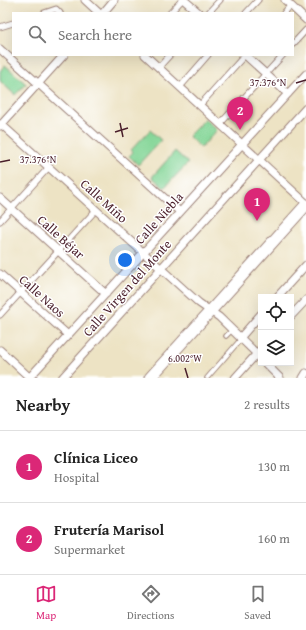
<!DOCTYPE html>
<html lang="en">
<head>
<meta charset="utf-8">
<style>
  body { margin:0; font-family:"Gentium Book Plus",serif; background:#f6f6f6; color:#222 }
  .controls { position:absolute; right:12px; bottom:12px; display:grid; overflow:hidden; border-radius:0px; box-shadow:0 4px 16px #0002 }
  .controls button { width:36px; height:36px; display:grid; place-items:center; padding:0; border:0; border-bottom:1px solid #e0e0e0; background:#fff; color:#222; font:20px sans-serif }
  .you { position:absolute; left:125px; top:260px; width:14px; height:14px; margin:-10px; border:3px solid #fff; border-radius:50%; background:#1a73e8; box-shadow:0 0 0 6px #1a73e833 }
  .badge { display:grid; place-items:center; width:26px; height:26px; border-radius:50%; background:#db2777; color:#fff; font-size:13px; font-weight:700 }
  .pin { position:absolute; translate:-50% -33px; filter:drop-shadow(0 1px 2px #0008) }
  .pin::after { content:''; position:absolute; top:21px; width:14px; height:12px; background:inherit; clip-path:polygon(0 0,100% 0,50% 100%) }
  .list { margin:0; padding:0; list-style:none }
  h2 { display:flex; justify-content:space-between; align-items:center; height:52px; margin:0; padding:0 16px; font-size:17px }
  h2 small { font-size:13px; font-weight:400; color:#767676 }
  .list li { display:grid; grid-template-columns:26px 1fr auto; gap:12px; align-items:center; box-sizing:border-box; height:72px; padding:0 16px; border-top:1px solid #e0e0e0 }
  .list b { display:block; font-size:15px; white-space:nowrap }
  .list p { margin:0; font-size:13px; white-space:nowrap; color:#767676 }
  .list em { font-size:13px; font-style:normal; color:#767676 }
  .icon { flex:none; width:22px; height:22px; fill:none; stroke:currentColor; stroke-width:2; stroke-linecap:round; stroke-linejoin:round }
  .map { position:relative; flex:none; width:306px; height:378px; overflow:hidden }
  .search { position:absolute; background:#fff; box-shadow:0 4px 16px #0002; left:12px; right:12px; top:12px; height:44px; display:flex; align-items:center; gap:10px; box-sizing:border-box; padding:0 14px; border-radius:0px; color:#767676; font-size:15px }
  .sheet { height:196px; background:#fff }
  nav { display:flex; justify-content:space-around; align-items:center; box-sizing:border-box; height:56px; border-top:1px solid #e0e0e0; background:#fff; font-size:11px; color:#767676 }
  nav a { display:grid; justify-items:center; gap:2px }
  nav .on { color:#db2777 }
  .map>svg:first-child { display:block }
</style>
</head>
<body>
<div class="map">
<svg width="306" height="378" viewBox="0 0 306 378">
  <rect width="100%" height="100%" fill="#fff"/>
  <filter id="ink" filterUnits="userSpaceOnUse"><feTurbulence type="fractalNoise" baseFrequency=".025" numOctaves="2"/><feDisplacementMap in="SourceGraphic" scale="8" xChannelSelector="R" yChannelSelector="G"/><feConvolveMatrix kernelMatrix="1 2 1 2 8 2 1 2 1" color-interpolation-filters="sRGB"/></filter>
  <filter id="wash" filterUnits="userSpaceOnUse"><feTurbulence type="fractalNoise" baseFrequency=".012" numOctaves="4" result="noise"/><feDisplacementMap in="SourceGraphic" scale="16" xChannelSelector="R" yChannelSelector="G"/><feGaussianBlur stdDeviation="0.9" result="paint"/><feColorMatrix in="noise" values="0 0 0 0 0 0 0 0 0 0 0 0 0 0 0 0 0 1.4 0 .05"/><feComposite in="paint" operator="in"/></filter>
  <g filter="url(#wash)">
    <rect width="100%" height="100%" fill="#ede3c4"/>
    <!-- green -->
    <path fill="#83d596" stroke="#667a60" d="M5 65 26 84 15 95 0 81V71Z
      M205 119 217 130 201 148 188 136Z
      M150 130 161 140 138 165 129 156 133 152 131 150Z
      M175 151 188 163 164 188 152 177Z"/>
  </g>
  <g filter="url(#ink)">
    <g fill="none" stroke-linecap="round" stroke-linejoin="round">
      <defs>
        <path id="service" d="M226 336 232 330
          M207 378 241 339"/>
        <path id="pedestrian" d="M44 13 56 9 60 13
          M170 13 182 0
          M208 13 220 0
          M246 13 258 0
          M284 13 290 6
          M0 27 13 23
          M293 44 306 30
          M158 68 170 55
          M180 87 208 55
          M200 105 245 55
          M220 124 283 55
          M0 221 49 167
          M0 315 96 210"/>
        <path id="minor" d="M85 0 99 13
          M184 0 199 13
          M285 0 306 20
          M103 13 114 0
          M0 49 180 212
          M145 55 306 203
          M245 55 288 94
          M1 124 199 303 219 317 261 358
          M0 126 64 55
          M0 198 106 294
          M0 274 68 335
          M277 297 306 265
          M291 316 306 300
          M240 338 261 314
          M0 350 30 378
          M265 363 280 378
          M29 378 306 74
          M62 378 306 108
          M235 378 261 349
          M303 378 306 373"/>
        <path id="primary" d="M150 378 306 205"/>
      </defs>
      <!-- service casing -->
      <use href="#service" stroke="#9c8178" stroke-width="5.5"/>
      <!-- pedestrian casing -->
      <use href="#pedestrian" stroke="#9c8178" stroke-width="7"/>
      <!-- minor casing -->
      <use href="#minor" stroke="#9c8178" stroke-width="9"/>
      <!-- primary casing -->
      <use href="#primary" stroke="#9c8178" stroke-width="13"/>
      <!-- service -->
      <use href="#service" stroke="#fff" stroke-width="3.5"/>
      <!-- pedestrian -->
      <use href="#pedestrian" stroke="#fff" stroke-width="5"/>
      <!-- minor -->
      <use href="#minor" stroke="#fff" stroke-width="7"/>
      <!-- primary -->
      <use href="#primary" stroke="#fff" stroke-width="11"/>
    </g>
  </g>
  <!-- ticks -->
  <path fill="none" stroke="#4a1f2b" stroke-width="1.5" d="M296 83 306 80M120 123 123 137M115 132 128 128M0 162 10 160M185 368 188 378"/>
  <g text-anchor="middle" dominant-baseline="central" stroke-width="3" stroke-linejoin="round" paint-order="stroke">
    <!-- street labels -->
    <g font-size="13" fill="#4a1f2b" stroke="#fff">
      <text transform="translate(104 201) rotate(42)">Calle Miño</text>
      <text transform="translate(159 218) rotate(-48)">Calle Niebla</text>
      <text transform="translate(61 237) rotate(42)">Calle Béjar</text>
      <text transform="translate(127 288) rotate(-48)">Calle Virgen del Monte</text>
      <text transform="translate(42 296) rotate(42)">Calle Naos</text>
    </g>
  </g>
  <g font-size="10" text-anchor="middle" fill="#4a1f2b" stroke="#fff" stroke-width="3" stroke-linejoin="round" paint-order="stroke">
    <text x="268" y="86">37.376°N</text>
    <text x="38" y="163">37.376°N</text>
    <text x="185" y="362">6.002°W</text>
  </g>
</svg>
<div class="controls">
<button><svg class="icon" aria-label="locate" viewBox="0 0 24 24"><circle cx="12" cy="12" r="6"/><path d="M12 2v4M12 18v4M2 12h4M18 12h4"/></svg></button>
<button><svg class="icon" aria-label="layers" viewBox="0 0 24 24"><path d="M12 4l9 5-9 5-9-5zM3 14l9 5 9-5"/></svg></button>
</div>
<div class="you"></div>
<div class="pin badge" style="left:257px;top:221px">1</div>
<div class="pin badge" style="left:240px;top:130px">2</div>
<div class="search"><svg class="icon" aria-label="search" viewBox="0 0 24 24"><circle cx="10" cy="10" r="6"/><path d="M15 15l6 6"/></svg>Search here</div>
</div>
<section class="sheet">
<h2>Nearby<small>2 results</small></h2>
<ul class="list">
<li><span class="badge">1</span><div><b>Clínica Liceo</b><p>Hospital</p></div><em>130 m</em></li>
<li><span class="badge">2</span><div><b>Frutería Marisol</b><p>Supermarket</p></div><em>160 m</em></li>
</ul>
</section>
<nav>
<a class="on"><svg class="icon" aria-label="map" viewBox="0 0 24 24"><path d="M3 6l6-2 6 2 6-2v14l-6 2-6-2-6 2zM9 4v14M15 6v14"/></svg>Map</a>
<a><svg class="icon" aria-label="directions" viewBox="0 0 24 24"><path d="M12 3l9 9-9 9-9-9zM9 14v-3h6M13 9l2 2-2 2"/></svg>Directions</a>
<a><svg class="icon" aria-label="saved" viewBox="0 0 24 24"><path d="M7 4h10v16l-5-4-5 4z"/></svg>Saved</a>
</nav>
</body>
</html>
